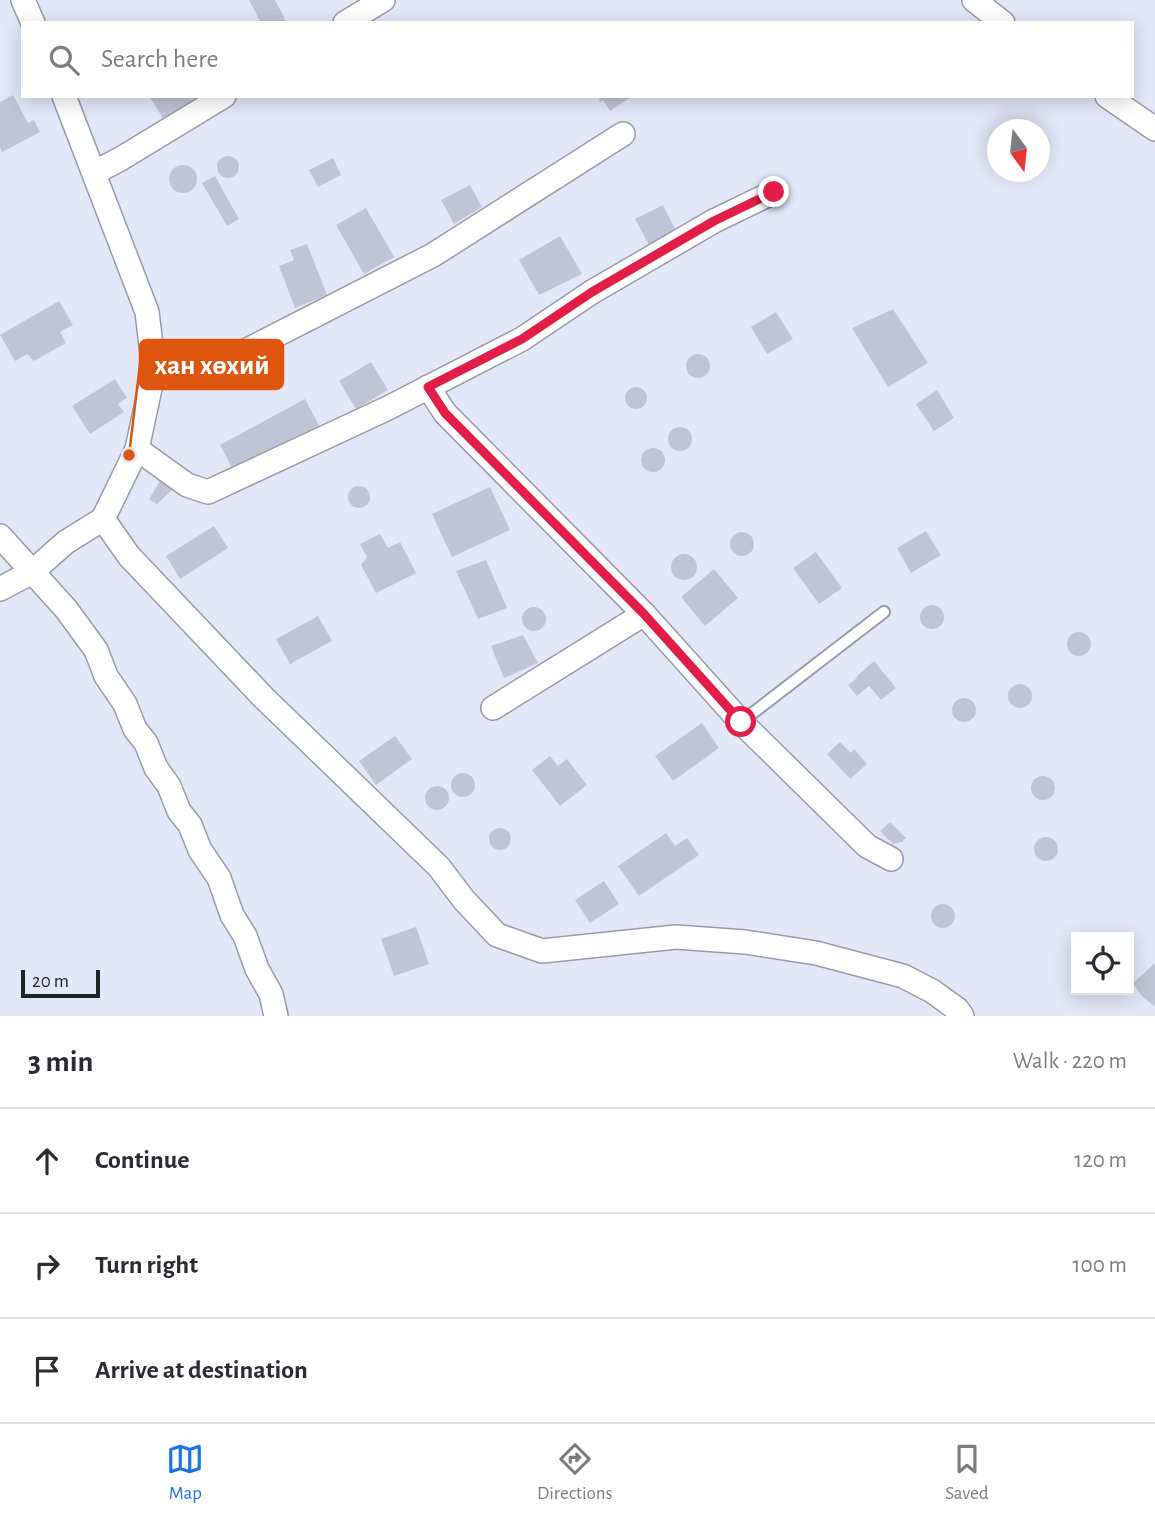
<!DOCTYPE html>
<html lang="en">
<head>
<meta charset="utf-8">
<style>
  body { margin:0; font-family:"Alegreya Sans",sans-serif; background:#f7f7f7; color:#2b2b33 }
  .controls { position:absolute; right:21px; bottom:21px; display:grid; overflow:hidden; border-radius:0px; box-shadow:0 4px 18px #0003 }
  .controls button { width:63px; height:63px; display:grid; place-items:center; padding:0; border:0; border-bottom:2px solid #e1e1e2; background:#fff; color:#2b2b33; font:35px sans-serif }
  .compass { position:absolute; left:987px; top:119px; width:63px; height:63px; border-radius:50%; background:#fff; box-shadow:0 4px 18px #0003; rotate:165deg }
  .scale { position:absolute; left:21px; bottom:18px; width:79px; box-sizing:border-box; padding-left:7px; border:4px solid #202228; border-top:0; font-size:19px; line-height:24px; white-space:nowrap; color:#202228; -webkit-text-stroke:5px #e3e8f9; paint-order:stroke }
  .stop { position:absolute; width:21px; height:21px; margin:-16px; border:5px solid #e11d48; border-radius:50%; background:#fff }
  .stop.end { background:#e11d48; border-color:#fff; box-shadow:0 2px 7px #0008 }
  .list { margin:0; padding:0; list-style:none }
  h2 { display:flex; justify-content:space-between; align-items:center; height:91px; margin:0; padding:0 28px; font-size:30px }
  h2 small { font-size:23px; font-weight:400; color:#7c7c81 }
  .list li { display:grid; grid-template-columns:46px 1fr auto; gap:21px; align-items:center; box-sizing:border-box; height:105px; padding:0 28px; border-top:2px solid #e1e1e2 }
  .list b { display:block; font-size:26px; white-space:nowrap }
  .list em { font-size:23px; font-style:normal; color:#7c7c81 }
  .icon { flex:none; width:38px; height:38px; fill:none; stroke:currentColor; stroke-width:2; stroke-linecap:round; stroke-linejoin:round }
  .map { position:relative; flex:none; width:1155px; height:1016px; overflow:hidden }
  .search { position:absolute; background:#fff; box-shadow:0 4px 18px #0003; left:21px; right:21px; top:21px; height:77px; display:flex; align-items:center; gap:18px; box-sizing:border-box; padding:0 24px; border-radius:0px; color:#7c7c81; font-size:26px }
  .sheet { height:406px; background:#fff }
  nav { display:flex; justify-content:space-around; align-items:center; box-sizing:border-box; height:98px; border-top:2px solid #e1e1e2; background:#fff; font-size:19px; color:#7c7c81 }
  nav a { display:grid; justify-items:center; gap:4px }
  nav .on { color:#1a73e8 }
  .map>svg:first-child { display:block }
</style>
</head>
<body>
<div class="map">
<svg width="1155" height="1016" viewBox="0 0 1155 1016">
  <rect width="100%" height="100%" fill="#e3e8f9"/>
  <!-- building -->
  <path fill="#c0c5d6" d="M249 0H275L287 23H261Z
    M13 95 28 123 34 120 40 132 2 152 0 147V102Z
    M149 96H201L164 120Z
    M600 96H633L610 111 603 100 600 102 599 99 601 98Z
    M217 167a11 11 0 1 1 22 0a11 11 0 1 1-22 0Z
    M333 158 341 175 318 187 309 170Z
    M169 179a14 14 0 1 1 28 0a14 14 0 1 1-28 0Z
    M215 176 239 219 227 226 202 183Z
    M470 185 482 207 454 224 441 200Z
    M663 205 676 231 649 245 635 219Z
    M366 208 394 257 364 274 336 225Z
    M560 236 582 274 539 295 519 260Z
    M307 244 327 295 295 308 279 266 294 260 290 250Z
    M59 301 73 325 60 332 66 343 34 361 27 354 15 361 0 335Z
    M893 309 928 363 888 387 852 328Z
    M776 312 793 339 767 354 751 327Z
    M686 366a12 12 0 1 1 24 0a12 12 0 1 1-24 0Z
    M371 362 388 390 356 409 339 381Z
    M115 379 127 398 118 404 124 412 90 434 72 406Z
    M625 398a11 11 0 1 1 22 0a11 11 0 1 1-22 0Z
    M937 390 954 418 934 431 916 404Z
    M305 399 320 427 235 473 220 445Z
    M668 439a12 12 0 1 1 24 0a12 12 0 1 1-24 0Z
    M641 460a12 12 0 1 1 24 0a12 12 0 1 1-24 0Z
    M161 479 173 489 157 504 149 499Z
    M348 497a11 11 0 1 1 22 0a11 11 0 1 1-22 0Z
    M490 487 510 530 452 557 432 514Z
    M214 526 228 548 180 579 166 556Z
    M926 531 941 555 911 573 897 548Z
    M730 544a12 12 0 1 1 24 0a12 12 0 1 1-24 0Z
    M380 534 388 548 400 542 416 573 376 593 361 565 367 557 360 544Z
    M816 552 842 588 819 604 793 568Z
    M671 567a13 13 0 1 1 26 0a13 13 0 1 1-26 0Z
    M486 560 507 608 478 619 456 571Z
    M714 569 738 598 705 626 681 597Z
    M920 617a12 12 0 1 1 24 0a12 12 0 1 1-24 0Z
    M522 619a12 12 0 1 1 24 0a12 12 0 1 1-24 0Z
    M318 616 332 641 290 664 276 639Z
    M1067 644a12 12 0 1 1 24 0a12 12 0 1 1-24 0Z
    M523 635 538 663 504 678 491 646Z
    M874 661 896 688 881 700 869 686 857 696 848 685 857 678 856 677Z
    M1008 696a12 12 0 1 1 24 0a12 12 0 1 1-24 0Z
    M952 710a12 12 0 1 1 24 0a12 12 0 1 1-24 0Z
    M702 723 719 748 673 781 655 756Z
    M395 736 412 759 376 785 359 761Z
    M840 742 851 753 854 749 867 764 850 779 827 754Z
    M550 756 558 766 567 759 587 785 560 806 532 770Z
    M451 785a12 12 0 1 1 24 0a12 12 0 1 1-24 0Z
    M1031 788a12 12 0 1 1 24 0a12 12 0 1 1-24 0Z
    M425 798a12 12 0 1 1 24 0a12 12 0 1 1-24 0Z
    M890 822 906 838 902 842 893 844 880 831Z
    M489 839a11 11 0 1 1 22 0a11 11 0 1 1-22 0Z
    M666 833 675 846 687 838 699 855 639 896 618 866Z
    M1034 849a12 12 0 1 1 24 0a12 12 0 1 1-24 0Z
    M604 881 619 904 590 923 575 900Z
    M931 916a12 12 0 1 1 24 0a12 12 0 1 1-24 0Z
    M416 927 429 964 394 976 381 939Z
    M1155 963V1007L1141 995 1133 983Z"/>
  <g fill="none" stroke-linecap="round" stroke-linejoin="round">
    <defs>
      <path id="service" d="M741 722 884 612"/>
      <path id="minor" d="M23 0 33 23
        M974 0 1003 23
        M345 23 383 0
        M64 96 147 312 154 370 137 449 103 519 129 556 264 698 439 867 464 900 497 935 542 951 676 937 745 942 816 953 903 976 932 991 957 1009 962 1016
        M1107 96 1155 129
        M94 173 122 158 224 96
        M154 370 185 373 220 364 433 255 623 134
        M428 387 445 413 644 614 741 722 867 846 891 859
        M137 449 187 485 208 492 388 408 522 339 592 292 714 221 774 192
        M0 536 66 609 96 650 106 676 125 704 135 729 146 743 156 768 169 786 179 811 190 825 200 850 219 878 232 915 245 936 257 969 271 994 276 1016
        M0 589 32 572 66 542 103 519
        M493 708 644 614"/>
    </defs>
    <!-- service casing -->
    <use href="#service" stroke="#969aab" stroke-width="14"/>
    <!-- minor casing -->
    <use href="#minor" stroke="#969aab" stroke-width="26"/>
    <!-- service -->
    <use href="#service" stroke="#fff" stroke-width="10"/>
    <!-- minor -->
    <use href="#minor" stroke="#fff" stroke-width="23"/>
  </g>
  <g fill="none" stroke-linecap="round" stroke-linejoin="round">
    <!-- route -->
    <path stroke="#e11d48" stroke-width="9" d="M741 722 644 614 445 413 428 387 522 339 592 292 714 221 774 192"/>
  </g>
  <!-- callouts -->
  <path fill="none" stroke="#de560d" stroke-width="2.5" d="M129 455L140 364"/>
  <circle fill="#de560d" stroke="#e3e8f9" stroke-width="2.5" cx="129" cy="455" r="7"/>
  <rect fill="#de560d" stroke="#de560d" stroke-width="2.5" x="140" y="340" width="143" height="49" rx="7"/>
  <g font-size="28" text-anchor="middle" font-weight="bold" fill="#fff">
    <text x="212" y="374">хан хөхий</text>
  </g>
</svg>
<div class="controls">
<button><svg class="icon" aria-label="locate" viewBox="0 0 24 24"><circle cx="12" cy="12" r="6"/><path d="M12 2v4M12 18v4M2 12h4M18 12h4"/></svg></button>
</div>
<svg class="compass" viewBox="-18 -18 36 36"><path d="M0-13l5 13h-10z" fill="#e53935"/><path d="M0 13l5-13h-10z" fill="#7c7c81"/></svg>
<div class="scale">20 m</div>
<div class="stop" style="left:741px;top:722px"></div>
<div class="stop end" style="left:774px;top:192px"></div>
<div class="search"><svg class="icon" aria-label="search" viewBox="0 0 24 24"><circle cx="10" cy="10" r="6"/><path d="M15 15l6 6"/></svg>Search here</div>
</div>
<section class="sheet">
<h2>3 min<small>Walk · 220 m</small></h2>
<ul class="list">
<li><svg class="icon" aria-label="ahead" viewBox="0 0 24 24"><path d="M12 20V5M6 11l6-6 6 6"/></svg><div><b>Continue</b></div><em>120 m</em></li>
<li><svg class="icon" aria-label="right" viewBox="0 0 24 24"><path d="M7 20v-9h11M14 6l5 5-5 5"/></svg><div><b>Turn right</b></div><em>100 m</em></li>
<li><svg class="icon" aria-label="arrive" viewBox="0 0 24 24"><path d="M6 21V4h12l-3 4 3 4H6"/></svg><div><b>Arrive at destination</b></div></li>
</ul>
</section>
<nav>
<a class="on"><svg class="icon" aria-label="map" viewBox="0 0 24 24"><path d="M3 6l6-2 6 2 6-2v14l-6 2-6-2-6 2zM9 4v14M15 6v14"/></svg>Map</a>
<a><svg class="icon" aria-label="directions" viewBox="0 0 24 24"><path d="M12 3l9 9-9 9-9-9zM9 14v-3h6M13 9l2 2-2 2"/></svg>Directions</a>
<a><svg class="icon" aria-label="saved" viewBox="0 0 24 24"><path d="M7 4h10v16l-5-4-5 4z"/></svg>Saved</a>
</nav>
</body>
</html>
